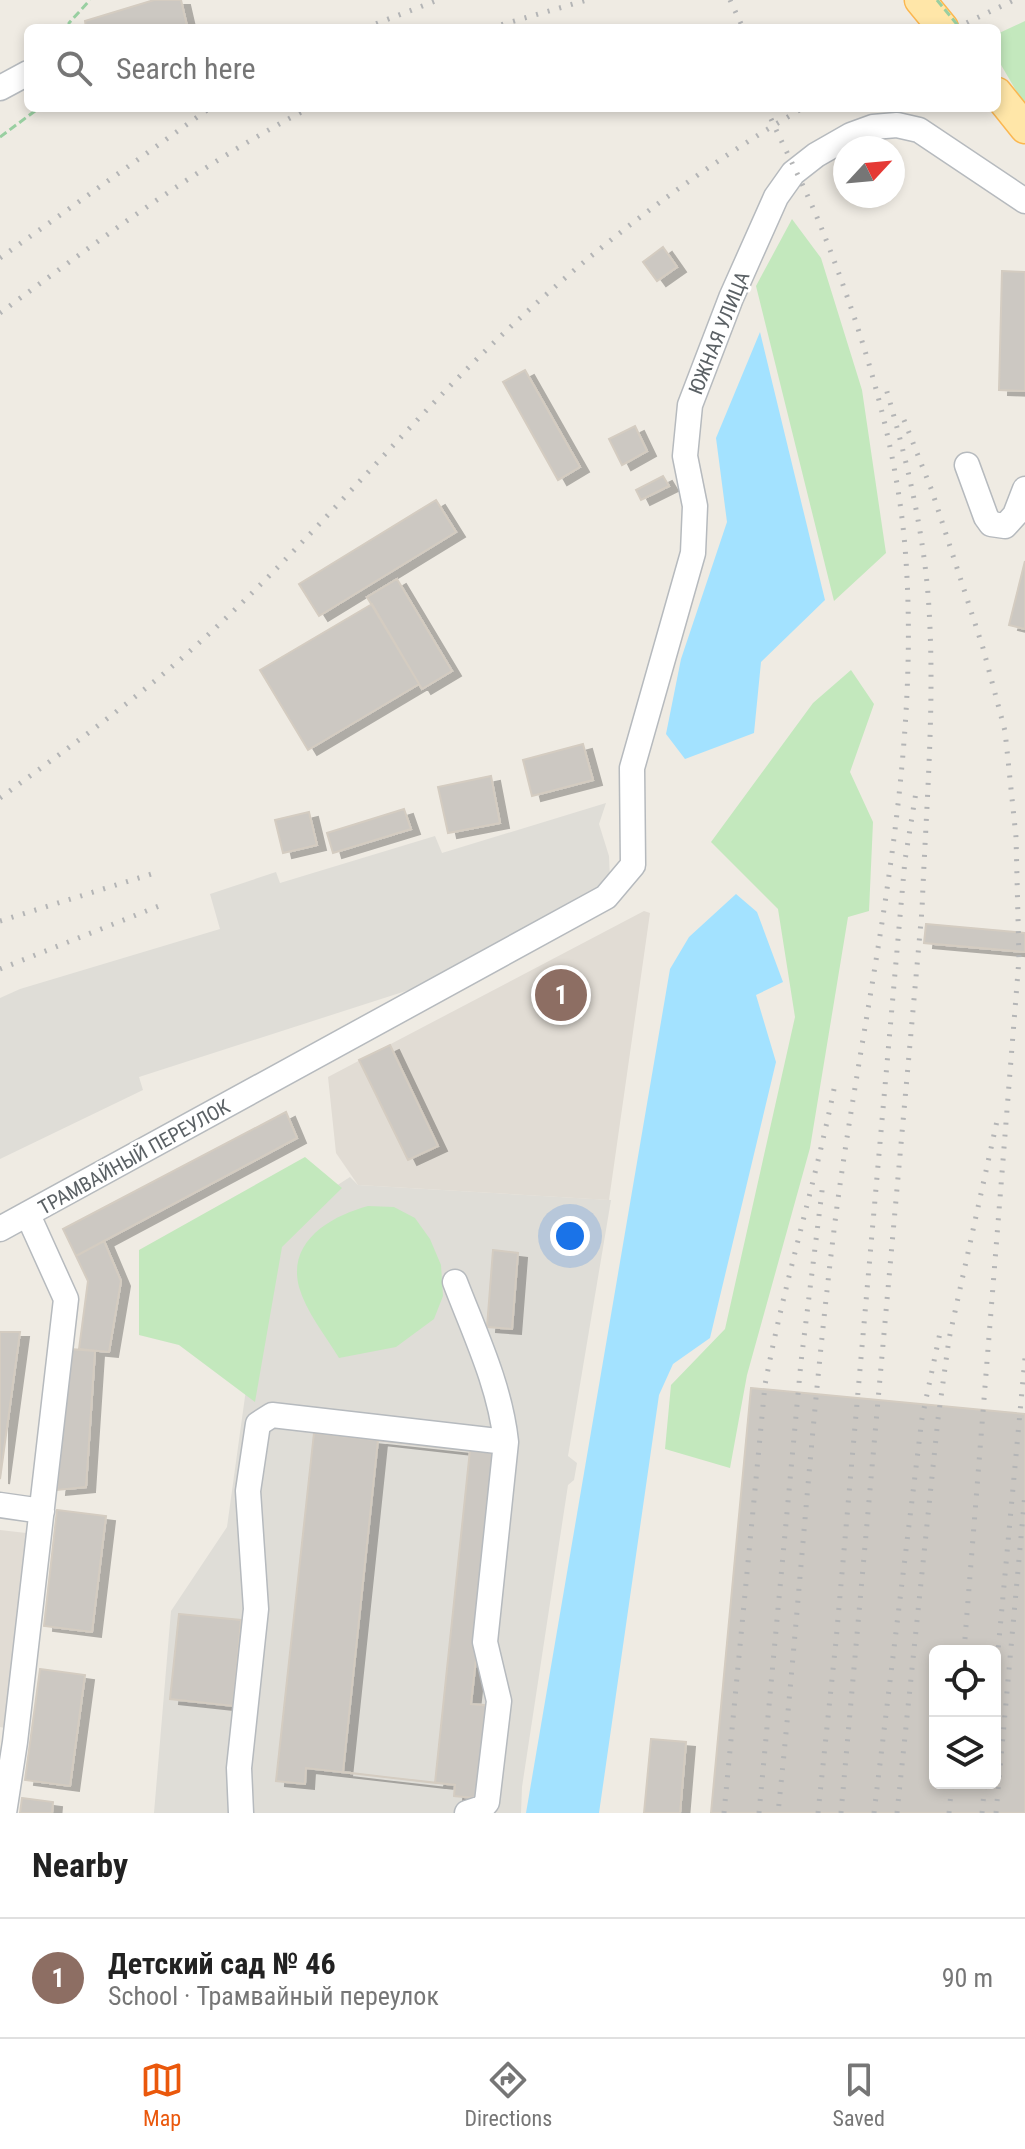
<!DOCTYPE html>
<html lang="en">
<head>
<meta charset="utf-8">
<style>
  body { margin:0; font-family:"Roboto Condensed",sans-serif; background:#f6f6f6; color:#222 }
  .controls { position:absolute; right:24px; bottom:24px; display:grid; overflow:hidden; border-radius:12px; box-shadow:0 4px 12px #0003 }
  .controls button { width:72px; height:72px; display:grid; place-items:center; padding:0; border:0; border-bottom:2px solid #e0e0e0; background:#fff; color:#222; font:40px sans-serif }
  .compass { position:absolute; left:833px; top:136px; width:72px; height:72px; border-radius:50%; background:#fff; box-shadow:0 4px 12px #0003; rotate:64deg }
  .you { position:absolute; left:570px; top:1236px; width:28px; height:28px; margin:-20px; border:6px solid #fff; border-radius:50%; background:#1a73e8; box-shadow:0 0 0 12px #1a73e833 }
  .badge { display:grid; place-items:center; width:52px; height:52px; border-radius:50%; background:#ea580c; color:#fff; font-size:26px; font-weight:700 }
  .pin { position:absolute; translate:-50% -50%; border:4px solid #fff; box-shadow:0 2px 8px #0006 }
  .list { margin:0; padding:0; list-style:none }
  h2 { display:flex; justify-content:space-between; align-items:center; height:104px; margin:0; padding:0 32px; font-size:34px }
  h2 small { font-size:26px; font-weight:400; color:#767676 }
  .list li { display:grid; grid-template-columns:52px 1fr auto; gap:24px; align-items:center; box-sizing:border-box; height:120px; padding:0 32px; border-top:2px solid #e0e0e0 }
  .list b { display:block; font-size:30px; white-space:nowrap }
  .list p { margin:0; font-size:26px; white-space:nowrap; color:#767676 }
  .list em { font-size:26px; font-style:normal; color:#767676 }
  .icon { flex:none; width:44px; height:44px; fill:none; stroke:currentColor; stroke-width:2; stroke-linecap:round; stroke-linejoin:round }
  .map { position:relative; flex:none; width:1025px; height:1813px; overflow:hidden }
  .search { position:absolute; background:#fff; box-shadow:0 4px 12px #0003; left:24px; right:24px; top:24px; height:88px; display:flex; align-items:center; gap:20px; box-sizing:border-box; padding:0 28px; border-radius:12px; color:#767676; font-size:30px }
  .sheet { height:224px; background:#fff }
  nav { display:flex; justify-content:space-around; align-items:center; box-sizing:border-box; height:112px; border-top:2px solid #e0e0e0; background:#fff; font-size:22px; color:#767676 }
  nav a { display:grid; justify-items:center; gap:4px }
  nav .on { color:#ea580c }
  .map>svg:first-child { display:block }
</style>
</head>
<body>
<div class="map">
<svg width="1025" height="1813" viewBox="0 0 1025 1813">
  <defs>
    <filter id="shadow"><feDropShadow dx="9" dy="5" stdDeviation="0" flood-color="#0004"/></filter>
  </defs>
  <rect width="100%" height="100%" fill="#efebe3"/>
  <!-- industrial -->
  <path fill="#dfddd7" d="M606 803 599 824 609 856 610 880 568 905 409 990 139 1077 143 1090 0 1159V998L20 989 220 929 210 894 276 872 280 883 435 836 442 853Z
    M350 1177 358 1185 611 1200 568 1456 577 1463 574 1480 568 1485 522 1787 521 1813H154L171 1611 227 1527 268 1230Z"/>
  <!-- education -->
  <path fill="#e1dcd4" d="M644 911 650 913 609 1200 358 1185 336 1153 328 1077Z
    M0 1530 26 1533 5 1728 0 1727Z"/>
  <!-- green -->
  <path fill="#c3e8bd" d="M1025 21V106L997 58V34Z
    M792 219 821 258 862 390 886 553 834 601 756 286Z
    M851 670 874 704 850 772 873 822 869 911 848 917 810 1148 747 1375 730 1468 665 1449 671 1385 725 1329 795 1017 778 909 711 842 813 703Z
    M305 1157 342 1188 282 1247 255 1402 179 1345 139 1335V1250Z
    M368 1206 394 1207 415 1218 430 1239 441 1265 443 1296 434 1319 396 1347 339 1358C326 1336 306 1312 299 1287 287 1241 331 1216 368 1206Z"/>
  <!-- water -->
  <path fill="#a3e2ff" d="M760 332 825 600 761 662 754 733 685 759 666 734 681 659 727 522 716 438Z
    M736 894 757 912 783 982 756 995 776 1062 710 1338 673 1364 659 1395 599 1813H526L670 969 689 937Z"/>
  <!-- building -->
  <path fill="#ccc8c2" stroke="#d4ccc1" stroke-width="2" fill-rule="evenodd" filter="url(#shadow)" d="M154 0H181L187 26 86 28 85 21Z
    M663 247 677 267 657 281 643 262Z
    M1002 271 1025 272V391L999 390Z
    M525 370 580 467 558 480 503 382Z
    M635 426 647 451 622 465 609 439Z
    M663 476 669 486 641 500 636 490Z
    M436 500 456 532 319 616 299 584Z
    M1025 561V629L1009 625Z
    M397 579 452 671 422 689 367 597Z
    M372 604 419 684 308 750 260 670Z
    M583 744 593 780 532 796 523 760Z
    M491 776 500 823 448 833 438 787Z
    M404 809 411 829 333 853 327 833Z
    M309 812 317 845 283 853 275 820Z
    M926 924 1025 933V952L924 943Z
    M390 1045 438 1146 408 1160 359 1060Z
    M286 1112 297 1138 76 1256 63 1229Z
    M104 1241 121 1281 109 1352 79 1349 88 1281 76 1256Z
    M493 1250 518 1253 512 1329 487 1327Z
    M0 1332H20L0 1479Z
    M70 1349 95 1351 86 1487 57 1490Z
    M751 1388 1025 1414V1813H711ZM935 1651H995V1783H935Z
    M314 1433 499 1454 471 1704 496 1706 485 1799 454 1796 455 1785 306 1768 305 1784 276 1781Z
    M378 1440 470 1450 435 1783 343 1772Z
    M57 1510 106 1516 92 1632 44 1626Z
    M179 1614 241 1620 233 1706 170 1699Z
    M40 1669 85 1675 70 1786 25 1780Z
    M651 1739 686 1742 680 1813H644Z
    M22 1798 53 1802 52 1813H20Z"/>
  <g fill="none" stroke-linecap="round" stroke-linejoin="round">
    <defs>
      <path id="minor" d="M0 88 28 73
        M967 465 986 517 991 524 1005 526 1015 515 1025 489
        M0 1229 606 897 633 865 632 768 693 553 695 506 685 456 690 405 731 298 776 197 793 173 816 155 851 135 873 127 897 125 919 130 1025 201
        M455 1282C475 1334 500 1386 506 1442L485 1642 499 1701 487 1802 482 1808 467 1813
        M0 1505 42 1511
        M4 1813 15 1742 66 1299 28 1215
        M241 1813 239 1768 256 1609 248 1491 258 1424 272 1415 506 1442"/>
      <path id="major" d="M920 0 943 28
        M997 93 1025 128"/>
    </defs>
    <!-- minor casing -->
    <use href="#minor" stroke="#b6babe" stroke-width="27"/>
    <!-- major casing -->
    <use href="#major" stroke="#fbb750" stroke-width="33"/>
    <!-- path -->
    <path stroke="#99cfa1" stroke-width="3" stroke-dasharray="8 4" stroke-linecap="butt" d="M69 28V23L90 0
      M0 137 39 108"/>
    <!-- minor -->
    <use href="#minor" stroke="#fff" stroke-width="24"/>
    <!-- major -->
    <use href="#major" stroke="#ffe6a8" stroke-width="30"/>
    <!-- rail -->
    <path stroke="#b4b5b6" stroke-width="5" stroke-dasharray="2 10" stroke-linecap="butt" d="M730 0 743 28
      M365 28 438 0
      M490 28 587 0
      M956 28 1014 0
      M766 108C784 148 805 187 821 227 861 327 896 439 905 547 923 770 865 993 836 1214 811 1413 799 1614 778 1813
      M0 258 210 108
      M0 313C99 240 199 165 309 108
      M904 420 932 491 983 648 1005 731 1016 837 1019 959 964 1651
      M0 798C68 748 137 699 200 642 300 552 387 447 483 353 581 258 686 176 803 108
      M0 921 158 872
      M0 969 164 904
      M995 1683 1025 1358
      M724 1813 765 1385C784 1283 815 1185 835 1084
      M759 1813 801 1362 823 1183
      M818 1813 836 1641 905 860 917 786
      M841 1813 922 910C926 805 936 698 928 594 922 523 905 453 885 385
      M874 1813 922 1418 941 1328
      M897 1813 938 1419 949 1339 997 1121
      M949 1813 952 1783
      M982 1813 985 1783
      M996 1813 1025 1493"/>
    <!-- path-bridge -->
    <path stroke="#99cfa1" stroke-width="3" stroke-dasharray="8 4" stroke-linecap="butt" d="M937 0 960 28"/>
  </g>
  <g text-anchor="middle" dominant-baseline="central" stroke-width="6" stroke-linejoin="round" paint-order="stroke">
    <!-- street labels -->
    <g font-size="20" fill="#5b6165" stroke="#fff">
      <text transform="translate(719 333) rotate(-68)">ЮЖНАЯ УЛИЦА</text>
      <text transform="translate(134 1157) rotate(-29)">ТРАМВАЙНЫЙ ПЕРЕУЛОК</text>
    </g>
  </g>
</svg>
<div class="controls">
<button><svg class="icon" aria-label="locate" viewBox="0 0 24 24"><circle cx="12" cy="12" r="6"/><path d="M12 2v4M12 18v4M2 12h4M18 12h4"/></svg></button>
<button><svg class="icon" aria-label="layers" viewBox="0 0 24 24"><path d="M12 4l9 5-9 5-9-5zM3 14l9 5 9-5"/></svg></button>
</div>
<svg class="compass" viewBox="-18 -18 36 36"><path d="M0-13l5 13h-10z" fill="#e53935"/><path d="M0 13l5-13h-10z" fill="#767676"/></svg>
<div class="you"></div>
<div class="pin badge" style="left:561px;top:995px;background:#8d6e63">1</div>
<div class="search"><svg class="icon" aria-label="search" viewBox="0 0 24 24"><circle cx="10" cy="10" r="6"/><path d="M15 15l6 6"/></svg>Search here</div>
</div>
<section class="sheet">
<h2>Nearby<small></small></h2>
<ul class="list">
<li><span class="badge" style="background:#8d6e63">1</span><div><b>Детский сад № 46</b><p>School · Трамвайный переулок</p></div><em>90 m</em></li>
</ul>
</section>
<nav>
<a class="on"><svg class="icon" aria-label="map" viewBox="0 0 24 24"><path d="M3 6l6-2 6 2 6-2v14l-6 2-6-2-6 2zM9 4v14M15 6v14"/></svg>Map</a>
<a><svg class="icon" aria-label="directions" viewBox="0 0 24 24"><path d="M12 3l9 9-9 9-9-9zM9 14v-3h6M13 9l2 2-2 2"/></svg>Directions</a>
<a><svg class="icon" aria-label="saved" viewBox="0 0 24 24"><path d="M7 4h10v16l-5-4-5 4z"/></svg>Saved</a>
</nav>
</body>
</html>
